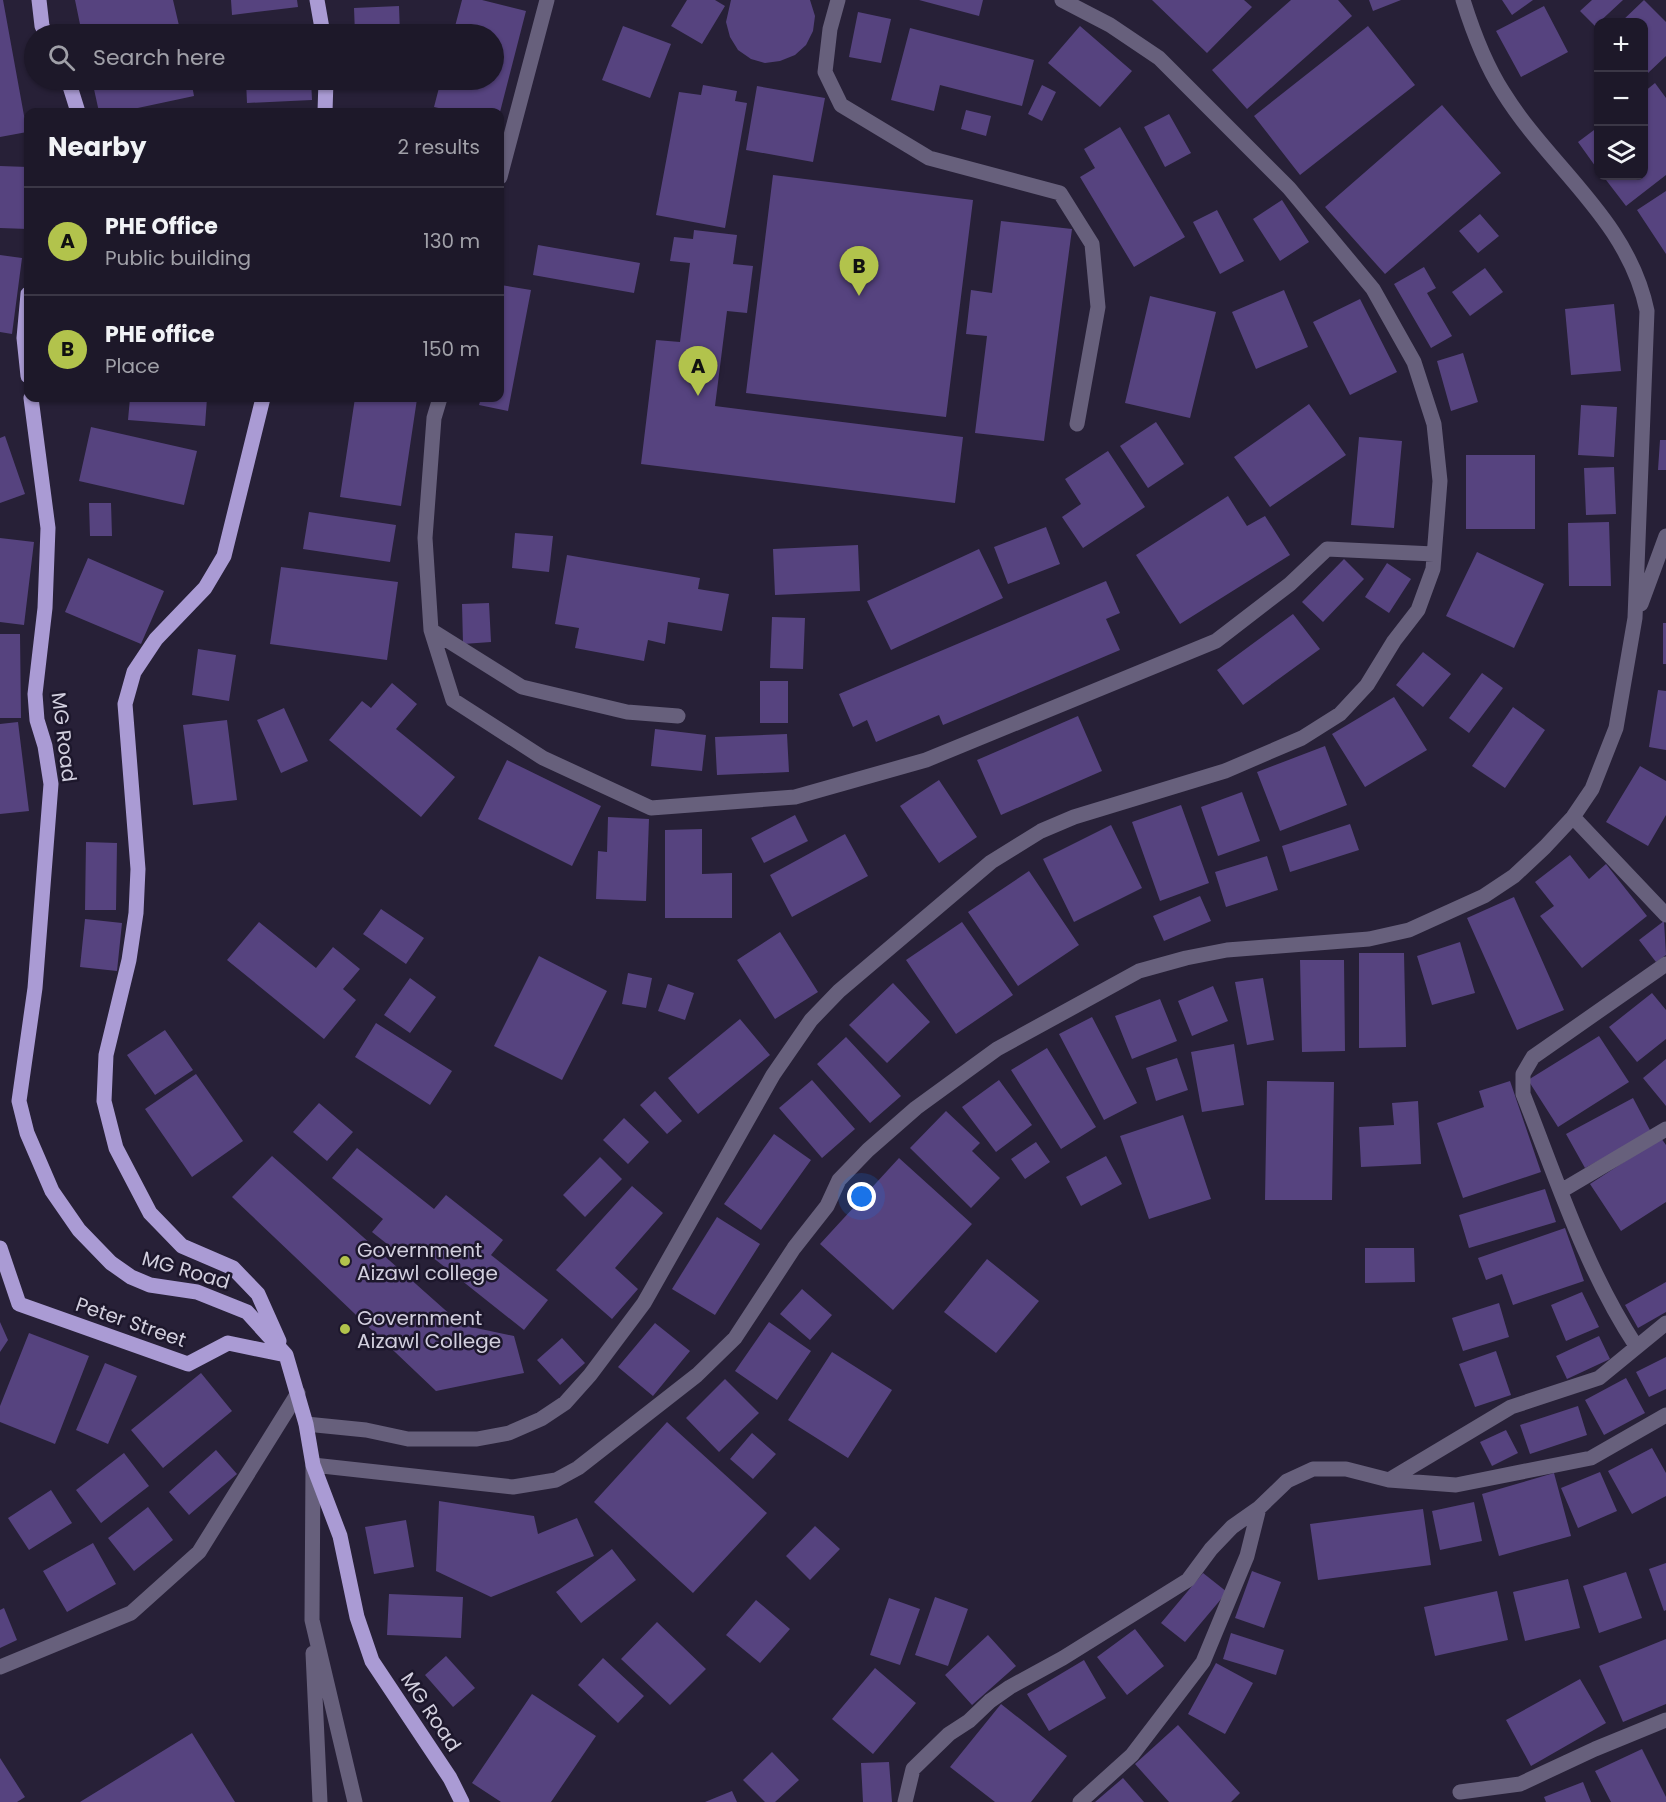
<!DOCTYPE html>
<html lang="en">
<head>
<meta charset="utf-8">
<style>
  body { margin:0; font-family:Poppins,sans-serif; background:#2a2535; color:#f1f3f6 }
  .controls { position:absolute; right:18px; top:18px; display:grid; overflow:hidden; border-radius:12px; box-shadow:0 2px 4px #0004 }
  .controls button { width:54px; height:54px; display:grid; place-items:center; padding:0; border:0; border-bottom:2px solid #3b3746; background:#1d1829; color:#f1f3f6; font:30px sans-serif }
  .you { position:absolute; left:862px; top:1197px; width:21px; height:21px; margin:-15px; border:4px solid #fff; border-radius:50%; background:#1a73e8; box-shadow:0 0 0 9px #1a73e833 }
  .badge { display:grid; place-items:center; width:39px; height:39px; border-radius:50%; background:#b2c34c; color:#111; font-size:20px; font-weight:700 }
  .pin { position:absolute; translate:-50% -50px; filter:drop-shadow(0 2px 3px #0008) }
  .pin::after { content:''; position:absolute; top:32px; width:21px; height:18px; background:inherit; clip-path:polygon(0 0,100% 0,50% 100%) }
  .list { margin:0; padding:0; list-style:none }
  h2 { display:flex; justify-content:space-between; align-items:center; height:78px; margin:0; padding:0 24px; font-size:26px }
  h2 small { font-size:20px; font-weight:400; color:#a0a0a8 }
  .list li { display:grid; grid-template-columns:39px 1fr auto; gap:18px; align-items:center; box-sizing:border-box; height:108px; padding:0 24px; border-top:2px solid #3b3746 }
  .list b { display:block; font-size:22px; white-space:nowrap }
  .list p { margin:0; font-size:20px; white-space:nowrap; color:#a0a0a8 }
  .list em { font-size:20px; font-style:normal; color:#a0a0a8 }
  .icon { flex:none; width:33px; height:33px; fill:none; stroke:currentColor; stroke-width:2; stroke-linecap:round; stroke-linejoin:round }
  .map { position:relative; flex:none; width:1666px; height:1802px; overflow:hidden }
  .search { position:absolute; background:#1d1829; box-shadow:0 2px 4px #0004; left:24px; top:24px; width:480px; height:66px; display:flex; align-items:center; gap:15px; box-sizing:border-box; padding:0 21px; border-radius:33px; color:#a0a0a8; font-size:22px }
  .panel { position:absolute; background:#1d1829; box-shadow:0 2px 4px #0004; left:24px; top:108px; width:480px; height:294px; border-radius:12px }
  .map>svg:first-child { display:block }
</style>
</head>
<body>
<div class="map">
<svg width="1666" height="1802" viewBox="0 0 1666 1802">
  <rect width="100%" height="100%" fill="#272037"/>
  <!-- building -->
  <path fill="#56437f" d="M0 0H3L27 132 0 137Z
    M75 0H173L181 34H82Z
    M231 0H297L298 7 232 15Z
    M462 0H482L526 11 500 112H457L434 107 441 80H494V34H453Z
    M687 0H715L725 6 702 44 671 26Z
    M731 0H810L815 16 813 31 806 45 795 55 780 61 765 63 751 59 738 50 730 37 726 22Z
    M919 0H983L979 16Z
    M1152 0H1244L1252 7 1207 53Z
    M1291 0H1338L1352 16 1247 109 1212 70Z
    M1369 0H1401L1373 11Z
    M1502 0H1533L1512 15Z
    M1592 0H1623L1595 26 1580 11Z
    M1644 0 1666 22V56L1648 73 1644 68V22H1621Z
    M399 6 400 34H355L354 8Z
    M1544 6 1568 52 1521 77 1496 31Z
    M858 12 891 19 881 63 849 57Z
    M623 26 671 44 650 98 602 80Z
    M1080 26 1132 71 1100 107 1048 63Z
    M1368 26 1415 85 1300 175 1254 116Z
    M310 27V34H245L244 29Z
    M910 28 1034 60 1022 106 940 85 934 111 891 100Z
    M92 80H191L194 96 119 112H99Z
    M246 80H311L312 100 247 103Z
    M1655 83 1666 98V175L1626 206 1603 176H1644V92Z
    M703 85 737 91 735 101 747 103 725 228 656 215 679 92 701 95Z
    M1042 85 1056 92 1042 121 1028 114Z
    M757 86 825 98 813 162 746 150Z
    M1442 105 1501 173 1385 274 1325 207Z
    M966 110 991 116 986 136 961 129Z
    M1169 114 1191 153 1165 167 1144 127Z
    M1120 127 1185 237 1134 267 1080 177 1095 168 1084 149Z
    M1598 127V170L1578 142Z
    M0 166 28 167V229L0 228Z
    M773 175 973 200 946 417 746 393Z
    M1666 191V254L1637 210Z
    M1282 200 1309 242 1280 261 1253 219Z
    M1217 210 1244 261 1220 274 1193 222Z
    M1480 214 1499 236 1478 253 1459 231Z
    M1001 221 1072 229 1044 441 975 433 987 336 966 334 971 290 992 293Z
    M694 230 737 235 733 264 753 266 747 313 727 311 715 406 963 437 955 503 641 464 656 340 680 342 690 263 670 261 674 237 693 239Z
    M538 245 640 263 634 293 533 275Z
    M0 255 22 258 12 334 0 332Z
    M1424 267 1436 288 1427 293 1452 336 1431 348 1394 284Z
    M1485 268 1503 292 1470 316 1452 292Z
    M501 285 531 290 508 411 479 405 481 398H500Z
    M1284 290 1308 347 1256 369 1232 312Z
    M1150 296 1216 312 1190 418 1125 403Z
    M1360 299 1397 372 1350 395 1313 322Z
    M1614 304 1621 371 1571 375 1565 309Z
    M1463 353 1478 402 1451 411 1437 361Z
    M130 398H207L205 426 128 420Z
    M355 398 417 399 401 506 340 497Z
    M1309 404 1346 455 1270 507 1234 457Z
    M1581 405 1617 407 1614 457 1578 455Z
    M1156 422 1184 464 1148 488 1120 446Z
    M91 427 197 451 184 505 79 481Z
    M5 436 25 494 0 503V438Z
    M1359 437 1402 441 1394 528 1351 525Z
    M1660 440H1666V470H1658Z
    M1108 451 1145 507 1083 548 1062 517 1081 504 1065 479Z
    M1466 455H1535V529H1466Z
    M1614 467 1616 514 1586 515 1584 468Z
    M1228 496 1247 526 1265 516 1290 555 1180 624 1136 555Z
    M89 503H111L112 536H90Z
    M309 512 396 525 390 562 303 549Z
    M1609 522 1611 586H1569L1568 523Z
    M1046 527 1060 564 1008 584 994 547Z
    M515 533 553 536 549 572 512 568Z
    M0 538 34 542 24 625 0 622Z
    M858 545 860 591 775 595 773 549Z
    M979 549 1003 598 891 650 867 601Z
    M1477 552 1544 584 1514 648 1446 616Z
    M567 555 700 578 698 589 729 594 722 631 668 622 665 644 648 640 644 661 575 648 579 628 555 624Z
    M88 558 164 591 141 644 65 612Z
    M1344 559 1364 579 1323 622 1302 602Z
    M1387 563 1411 579 1389 613 1365 597Z
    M281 567 398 582 387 660 270 644Z
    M1106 581 1120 613 1106 619 1120 650 943 725 939 715 876 742 867 720 853 727 839 694Z
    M489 603 491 642 463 644 462 604Z
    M1293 614 1320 649 1243 705 1217 670Z
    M772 617 805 618 803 669 770 668Z
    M1663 623H1666V664H1663Z
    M0 634H20L21 718H0Z
    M198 649 236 655 229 701 192 695Z
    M1423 652 1451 674 1423 707 1396 685Z
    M1482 673 1503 688 1469 733 1449 718Z
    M760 681H788V723H760Z
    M392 683 417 704 396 729 455 777 421 817 329 740 362 701 371 708Z
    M1658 690 1666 691V750L1649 747Z
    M1394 697 1427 750 1365 787 1332 734Z
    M1513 707 1545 730 1505 788 1472 766Z
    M284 708 308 761 281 773 257 720Z
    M1078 716 1102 771 1001 815 977 760Z
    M227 720 237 800 193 805 183 725Z
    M18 722 29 811 0 814V724Z
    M655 729 706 735 702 771 651 766Z
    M787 734 789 772 717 775 715 737Z
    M1325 746 1347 805 1280 831 1257 772Z
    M507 760 601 806 572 866 478 819Z
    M1640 766 1666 781V815L1648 846 1606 822Z
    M939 780 977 837 939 863 900 806Z
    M1242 792 1260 841 1218 856 1201 807Z
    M1181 805 1209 883 1160 901 1132 822Z
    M795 815 808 841 764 863 751 838Z
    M608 817 649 819 646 901 596 899 598 851 607 852Z
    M1350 824 1359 850 1290 872 1282 846Z
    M1111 825 1142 888 1074 922 1043 859Z
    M702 829V874L732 873V918H665V830Z
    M845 834 868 876 792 917 770 875Z
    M86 842 117 843 116 910H85Z
    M1570 855 1589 879 1606 864 1647 916 1582 968 1540 916 1554 906 1535 882Z
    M1267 856 1278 890 1226 907 1215 872Z
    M1029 871 1079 945 1018 986 968 912Z
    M1200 896 1211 921 1164 941 1153 916Z
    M1514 897 1564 1010 1517 1030 1467 918Z
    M381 909 424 938 406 964 363 934Z
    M85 919 122 923 117 971 80 967Z
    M1664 921 1666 955 1656 962 1639 940Z
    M259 922 316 968 333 947 360 969 343 989 356 1000 324 1039 227 960Z
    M962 922 1013 995 956 1034 906 960Z
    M780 932 818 992 775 1019 737 960Z
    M1460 942 1475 993 1432 1005 1417 956Z
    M1359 953H1404L1406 1047 1359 1048Z
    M539 956 607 991 562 1080 494 1046Z
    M1300 960H1344L1345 1051 1302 1052Z
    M628 973 652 978 646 1008 622 1004Z
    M410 978 436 997 410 1033 384 1015Z
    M1263 978 1274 1040 1247 1045 1235 982Z
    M893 983 930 1022 887 1063 849 1025Z
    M668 984 694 993 685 1020 658 1011Z
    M1213 986 1228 1021 1192 1036 1178 1001Z
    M1652 993 1666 1010V1039L1637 1062 1609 1027Z
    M1160 999 1177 1041 1132 1059 1115 1016Z
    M1092 1017 1137 1103 1104 1120 1059 1034Z
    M740 1019 770 1055 698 1114 668 1078Z
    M376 1023 452 1071 430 1105 355 1057Z
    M165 1030 193 1070 155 1095 127 1055Z
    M1599 1036 1629 1082 1558 1127 1528 1080Z
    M846 1037 901 1096 870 1123 817 1064Z
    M1234 1044 1244 1105 1202 1112 1191 1052Z
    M1047 1048 1096 1127 1061 1149 1011 1070Z
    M1177 1058 1188 1090 1156 1101 1146 1068Z
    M1666 1059V1106L1643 1078Z
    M196 1074 243 1141 192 1177 145 1109Z
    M812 1080 855 1129 822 1158 779 1108Z
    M999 1080 1032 1125 996 1152 962 1107Z
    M1267 1081 1334 1082 1332 1200H1265Z
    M1510 1081 1541 1172 1463 1198 1437 1123 1484 1107 1479 1091Z
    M655 1091 682 1121 667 1134 640 1105Z
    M1633 1098 1651 1132 1585 1168 1566 1134Z
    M1418 1101 1421 1164 1361 1167 1359 1127 1394 1125 1392 1103Z
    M319 1103 353 1132 327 1161 293 1132Z
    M946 1111 980 1143 972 1151 1000 1178 971 1208 910 1148Z
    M1183 1115 1211 1199 1149 1219 1120 1136Z
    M624 1118 649 1142 628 1164 603 1140Z
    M774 1134 811 1160 761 1230 724 1204Z
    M1661 1138 1666 1145V1202L1621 1231 1590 1184Z
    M1036 1142 1050 1162 1025 1179 1011 1159Z
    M357 1148 434 1209 446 1195 503 1240 491 1255 548 1300 524 1330 417 1245 406 1259 372 1232 383 1219 332 1178Z
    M272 1156 462 1325 514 1336 524 1373 436 1391 232 1197Z
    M1106 1156 1122 1184 1081 1206 1066 1177Z
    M600 1157 622 1179 585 1217 563 1195Z
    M899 1158 972 1224 893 1310 820 1244Z
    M632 1186 663 1213 615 1268 638 1289 612 1319 556 1270Z
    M1545 1189 1556 1222 1469 1248 1459 1215Z
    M717 1217 760 1244 715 1315 672 1289Z
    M1565 1228 1584 1281 1513 1305 1502 1274 1486 1280 1478 1258Z
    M1365 1248H1414L1415 1282 1365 1283Z
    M987 1259 1039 1301 996 1353 944 1312Z
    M1666 1282V1312L1638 1328 1625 1305Z
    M802 1289 832 1315 810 1340 780 1314Z
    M1582 1292 1599 1327 1566 1341 1551 1305Z
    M1499 1303 1509 1337 1463 1351 1452 1318Z
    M0 1322 8 1340 0 1352Z
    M769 1322 811 1351 777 1400 735 1371Z
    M655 1323 690 1351 653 1396 618 1367Z
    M29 1333 89 1356 55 1444 0 1422V1406Z
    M1599 1336 1610 1359 1567 1379 1556 1356Z
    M562 1338 585 1363 560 1385 537 1360Z
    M1496 1351 1511 1395 1475 1407 1459 1364Z
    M832 1352 892 1390 848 1458 788 1420Z
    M1666 1357V1389L1649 1397 1636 1372Z
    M105 1363 137 1376 108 1444 76 1430Z
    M201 1373 232 1411 163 1468 131 1430Z
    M1626 1378 1645 1413 1604 1435 1585 1400Z
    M725 1379 759 1413 719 1452 686 1418Z
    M1578 1406 1587 1435 1530 1454 1520 1425Z
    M667 1422 767 1513 693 1593 594 1502Z
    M1506 1430 1518 1453 1492 1466 1480 1442Z
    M752 1433 776 1454 753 1479 730 1459Z
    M1652 1448 1666 1473V1496L1632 1514 1608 1471Z
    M216 1450 237 1474 189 1515 169 1492Z
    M124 1453 149 1486 101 1523 76 1490Z
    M1600 1472 1617 1511 1578 1528 1561 1488Z
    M1554 1473 1571 1536 1499 1556 1482 1494Z
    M51 1490 72 1523 29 1550 8 1518Z
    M439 1501 534 1516 538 1534 577 1518 594 1556 491 1597 436 1571Z
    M1474 1502 1482 1541 1440 1550 1432 1511Z
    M148 1507 173 1540 134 1571 108 1538Z
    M1423 1509 1431 1565 1318 1580 1310 1524Z
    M406 1520 414 1567 374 1574 365 1527Z
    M815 1526 840 1549 810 1580 786 1556Z
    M93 1543 116 1584 67 1612 43 1571Z
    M612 1549 636 1580 581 1623 556 1592Z
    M1666 1563V1610L1664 1611 1649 1569Z
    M1252 1571 1281 1582 1264 1628 1235 1618Z
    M1626 1572 1642 1618 1599 1633 1583 1586Z
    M1203 1573 1227 1592 1185 1642 1161 1623Z
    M1568 1579 1580 1628 1525 1641 1513 1592Z
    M1497 1591 1508 1640 1435 1656 1424 1607Z
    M389 1594 463 1597 461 1638 387 1635Z
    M935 1597 968 1609 948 1666 915 1655Z
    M889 1598 920 1609 900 1665 870 1655Z
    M756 1600 790 1629 760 1663 726 1635Z
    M4 1608 17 1640 0 1648V1610Z
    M657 1622 706 1669 670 1705 621 1659Z
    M1135 1629 1164 1666 1127 1695 1097 1657Z
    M1231 1633 1284 1650 1276 1675 1223 1659Z
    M988 1635 1016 1666 972 1705 945 1675Z
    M1666 1639V1704L1623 1722 1599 1666Z
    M446 1656 475 1688 453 1707 425 1675Z
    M603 1658 644 1696 618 1723 578 1685Z
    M1084 1660 1106 1698 1049 1731 1027 1694Z
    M1216 1663 1253 1683 1225 1734 1188 1714Z
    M875 1668 916 1703 873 1754 832 1719Z
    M1580 1679 1606 1723 1531 1766 1506 1720Z
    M532 1694 596 1736 551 1802H501L472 1783Z
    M1001 1704 1067 1756 1031 1802H995L950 1767Z
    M1178 1725 1240 1793 1231 1802H1169L1135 1764Z
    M192 1733 235 1802H80Z
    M1642 1749 1666 1797V1802H1611L1595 1771Z
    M772 1752 799 1780 775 1802H765L743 1780Z
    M0 1758 25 1797 17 1802H0Z
    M889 1762 892 1802H863L861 1763Z
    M1123 1778 1144 1802H1095Z
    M1583 1782 1591 1802H1546L1544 1797Z
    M732 1791 737 1802H705Z"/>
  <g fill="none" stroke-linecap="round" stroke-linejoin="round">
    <!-- minor -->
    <path stroke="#67607c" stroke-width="15" d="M838 0 830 29 825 72 841 105 929 158 1060 193 1092 244 1098 307 1077 424
      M500 177 547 0
      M440 398 434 418 425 538 431 630 453 700 543 758 651 808 795 797 926 760 1216 641 1290 584 1327 549 1434 554
      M1641 604 1666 536
      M431 630 522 687 627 712 678 716
      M1573 817 1666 915
      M1561 1191 1666 1129
      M1636 1346C1585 1268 1557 1180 1523 1094V1074L1533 1057 1666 964
      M306 1424 366 1430 408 1439H477L509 1433 541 1419 565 1403 590 1375 644 1303 773 1075 811 1020 839 991 991 862 1041 831 1074 817 1225 771 1302 738 1340 714 1367 685 1394 641 1418 610 1433 569 1440 481 1434 424 1414 362 1373 289 1289 188 1159 58 1110 25 1062 0
      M1389 1480 1511 1407 1599 1378 1666 1323
      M313 1653 320 1802
      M0 1667 131 1613 199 1552 298 1393
      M1460 1792 1520 1784 1595 1749 1666 1720
      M355 1802 312 1620 313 1465 513 1487 556 1480 578 1468 697 1375 735 1338 794 1248 827 1206 839 1180 868 1150 916 1108 997 1049 1139 971 1186 958 1227 950 1369 939 1409 930 1484 896 1514 876 1545 847 1573 817 1592 789 1616 728 1635 618 1647 311C1628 219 1550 168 1503 92 1485 64 1473 32 1463 0
      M905 1802 913 1769 949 1734 969 1721 990 1701 1010 1687 1063 1658 1188 1580 1211 1549 1232 1527 1259 1508 1287 1481 1313 1469H1346L1389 1480 1456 1485 1591 1458 1666 1415
      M1080 1802 1132 1755 1203 1662 1247 1556 1259 1508"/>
    <!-- major -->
    <path stroke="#aa9bd4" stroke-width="15" d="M39 0 42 26 46 34
      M317 0 323 34
      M68 80 78 112
      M325 112 326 80
      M28 294 24 338 28 376
      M31 398 48 528 45 608 35 694 37 720 45 746 51 784 35 988 19 1101 27 1133 52 1191 79 1230 111 1263 131 1277 150 1285 197 1292 247 1312 286 1355 306 1424 313 1465 340 1536 357 1617 372 1661 450 1778 462 1802
      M263 398 224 556 205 588 156 639 134 672 125 704 138 869 136 913 129 960 106 1055 104 1101 116 1148 150 1213 182 1246 233 1268 258 1294 279 1341
      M0 1248 19 1304 188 1364 228 1343 286 1355"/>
  </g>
  <!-- markers -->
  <g fill="#b2c34c" stroke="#1d172c" stroke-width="2">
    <circle cx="345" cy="1261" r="6"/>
    <circle cx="345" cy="1329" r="6"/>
  </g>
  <g text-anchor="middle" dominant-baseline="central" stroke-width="5" stroke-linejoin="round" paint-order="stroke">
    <!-- street labels -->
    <g font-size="20" fill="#d2cfde" stroke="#1d172c">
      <text transform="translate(64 737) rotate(83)">MG Road</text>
      <text transform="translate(186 1270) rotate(16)">MG Road</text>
      <text transform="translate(131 1322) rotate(19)">Peter Street</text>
      <text transform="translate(431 1712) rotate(56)">MG Road</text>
    </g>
    <!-- poi labels -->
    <g font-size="20" fill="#d2cfde" stroke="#1d172c" text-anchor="start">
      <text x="357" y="1250">Government<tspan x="357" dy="23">Aizawl college</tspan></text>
      <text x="357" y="1318">Government<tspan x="357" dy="23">Aizawl College</tspan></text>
    </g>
  </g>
</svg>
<div class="controls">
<button>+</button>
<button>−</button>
<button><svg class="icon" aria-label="layers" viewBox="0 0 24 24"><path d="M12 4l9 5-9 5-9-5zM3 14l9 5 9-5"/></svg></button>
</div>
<div class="you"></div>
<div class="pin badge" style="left:698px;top:396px">A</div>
<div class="pin badge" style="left:859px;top:296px">B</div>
<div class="search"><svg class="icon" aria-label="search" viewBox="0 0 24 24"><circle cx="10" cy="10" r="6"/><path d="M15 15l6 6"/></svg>Search here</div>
<section class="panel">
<h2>Nearby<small>2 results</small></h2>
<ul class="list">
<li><span class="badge">A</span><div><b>PHE Office</b><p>Public building</p></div><em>130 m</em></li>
<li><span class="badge">B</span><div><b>PHE office</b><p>Place</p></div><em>150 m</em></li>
</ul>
</section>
</div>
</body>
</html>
